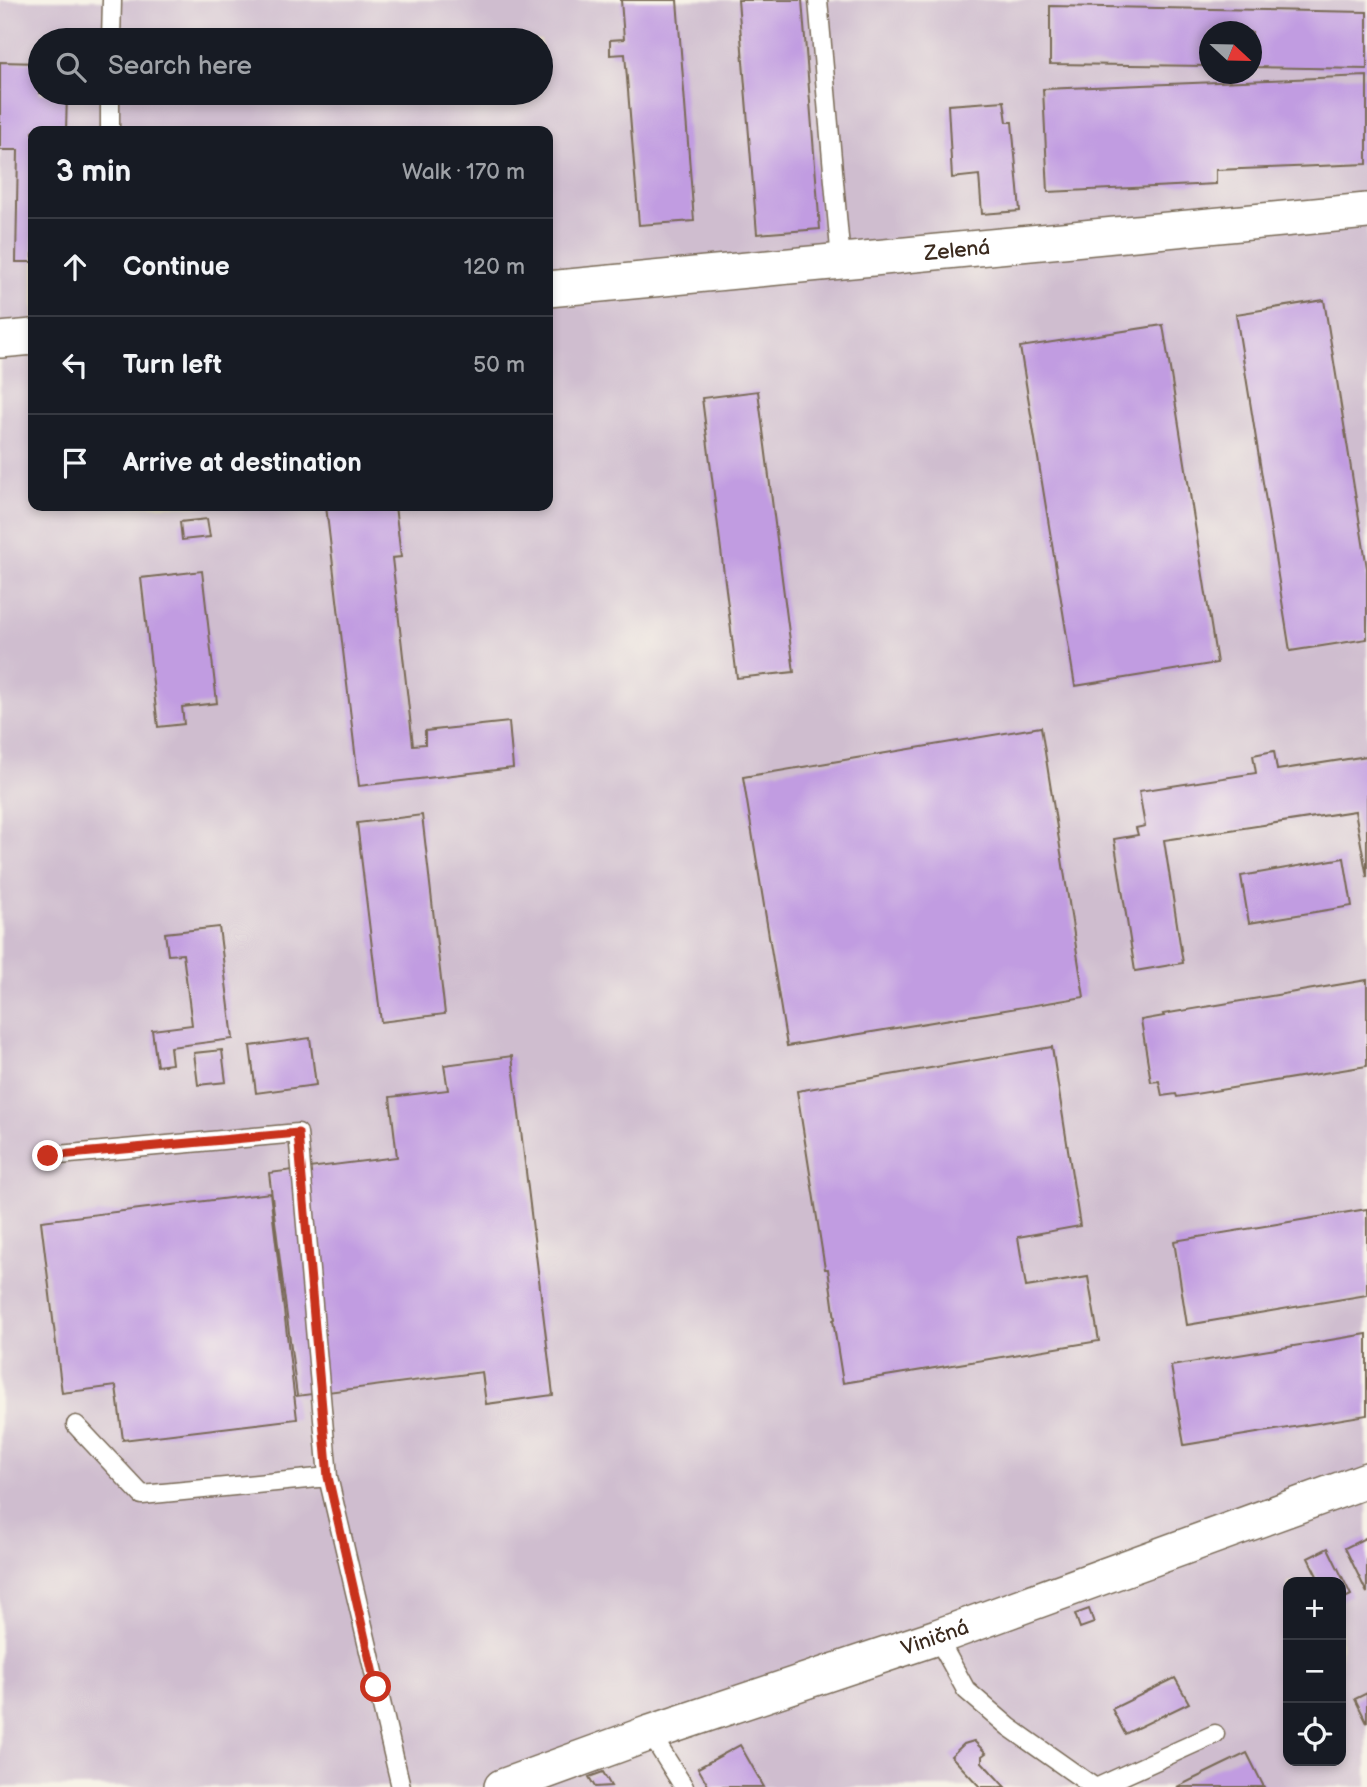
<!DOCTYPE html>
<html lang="en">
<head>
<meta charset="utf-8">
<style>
  body { margin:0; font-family:"Balsamiq Sans",sans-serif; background:#242831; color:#f1f3f6 }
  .controls { position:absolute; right:21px; bottom:21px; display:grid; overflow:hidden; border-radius:14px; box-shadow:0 4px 10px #0003 }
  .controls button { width:63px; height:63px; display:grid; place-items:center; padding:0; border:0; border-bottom:2px solid #363941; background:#171b24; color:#f1f3f6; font:35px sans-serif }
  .compass { position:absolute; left:1199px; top:21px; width:63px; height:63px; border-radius:50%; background:#171b24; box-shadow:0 4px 10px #0003; rotate:112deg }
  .stop { position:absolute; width:21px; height:21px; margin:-16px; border:5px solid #c8321e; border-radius:50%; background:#fff }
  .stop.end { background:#c8321e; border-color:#fff; box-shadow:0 2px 7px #0008 }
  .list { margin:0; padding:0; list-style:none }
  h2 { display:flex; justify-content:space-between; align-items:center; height:91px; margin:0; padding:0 28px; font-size:30px }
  h2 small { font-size:23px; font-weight:400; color:#9ea1a6 }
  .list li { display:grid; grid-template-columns:46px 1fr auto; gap:21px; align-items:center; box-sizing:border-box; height:98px; padding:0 28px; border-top:2px solid #363941 }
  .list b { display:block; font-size:26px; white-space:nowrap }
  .list em { font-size:23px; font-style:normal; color:#9ea1a6 }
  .icon { flex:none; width:38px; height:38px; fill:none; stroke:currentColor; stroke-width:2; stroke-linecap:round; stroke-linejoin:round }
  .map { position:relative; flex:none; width:1367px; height:1787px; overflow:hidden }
  .search { position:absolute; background:#171b24; box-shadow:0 4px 10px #0003; left:28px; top:28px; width:525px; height:77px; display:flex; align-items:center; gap:18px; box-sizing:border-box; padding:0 24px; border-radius:38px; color:#9ea1a6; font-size:26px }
  .panel { position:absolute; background:#171b24; box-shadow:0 4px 10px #0003; left:28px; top:126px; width:525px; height:385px; border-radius:14px }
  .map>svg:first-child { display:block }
</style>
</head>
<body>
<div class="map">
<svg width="1367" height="1787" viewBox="0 0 1367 1787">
  <rect width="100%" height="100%" fill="#f7f3e8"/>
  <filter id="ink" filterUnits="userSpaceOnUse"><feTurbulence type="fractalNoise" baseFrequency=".0143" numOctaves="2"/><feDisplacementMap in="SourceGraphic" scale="14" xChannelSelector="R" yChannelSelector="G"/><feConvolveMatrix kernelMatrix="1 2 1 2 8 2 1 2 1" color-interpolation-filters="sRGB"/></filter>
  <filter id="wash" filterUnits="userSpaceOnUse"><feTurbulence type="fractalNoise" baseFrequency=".00686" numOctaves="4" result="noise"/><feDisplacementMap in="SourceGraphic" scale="28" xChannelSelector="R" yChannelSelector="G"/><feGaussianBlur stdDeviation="1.57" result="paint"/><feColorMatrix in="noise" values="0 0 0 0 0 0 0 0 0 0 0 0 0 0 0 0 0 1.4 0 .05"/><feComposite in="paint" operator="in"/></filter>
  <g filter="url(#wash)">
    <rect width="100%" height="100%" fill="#ece2c2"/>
    <!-- industrial -->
    <path fill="#cfbdcf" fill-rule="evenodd" d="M0 0H1367V1787H0ZM1210 32H1252V74H1210ZM40 40H541V93H40ZM33 131H548V506H33ZM1288 1582H1341V1761H1288Z"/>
    <g id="blocks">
      <!-- building -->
      <path fill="#c19ce1" d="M621 0H677L694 221 639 225 625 54 610 55V40L624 39Z
        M738 0H802L820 229 757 234Z
        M1050 6 1367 12V69L1252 67V32H1210V66L1050 64Z
        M0 62 40 63V93H67L66 131H33V262H16L18 150H0Z
        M1367 76V164L1216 170V184L1048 192 1043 89Z
        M1004 101 1007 122H1012L1020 211 982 214 979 175 952 178 948 105Z
        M1324 300 1367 568V639L1290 651 1236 314Z
        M1163 325 1217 663 1075 686 1020 347Z
        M758 391 794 672 737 678 702 398Z
        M326 506H395L401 557 392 558 413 745 425 744V731L509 722 513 768 359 786Z
        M207 519 210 537 182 540 180 522Z
        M202 571 217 703 182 707 184 724 158 727 141 578Z
        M1041 727 1084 997 787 1046 743 777Z
        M1274 751 1277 770 1367 756V877L1355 811 1164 840 1183 963 1135 971 1114 839 1138 835 1136 828 1145 826 1139 791 1256 773 1253 755Z
        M422 815 445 1014 381 1022 357 823Z
        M1344 858 1352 906 1249 923 1241 876Z
        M219 927 233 1039 170 1047 172 1064 157 1066 152 1030 192 1025 183 954 168 955 165 933Z
        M1367 980V1066L1177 1097 1176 1094 1162 1096 1159 1081 1151 1082 1141 1020 1164 1016 1163 1014Z
        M310 1038 316 1085 256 1093 250 1046Z
        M1052 1047 1080 1226 1018 1237 1026 1287 1088 1277 1099 1341 843 1383 833 1320 835 1319 828 1269H825L797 1091Z
        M222 1050 226 1082 198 1085 194 1053Z
        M512 1056 553 1395 486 1404 482 1372 297 1396 269 1173 397 1157 390 1097 448 1090 444 1065Z
        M270 1193 297 1419 123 1440 116 1386 62 1393 41 1221Z
        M1367 1209V1295L1187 1325 1174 1241Z
        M1367 1334V1415L1184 1445 1171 1366Z
        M1367 1537V1593L1345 1548Z
        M1328 1548 1351 1595 1341 1600V1582H1320L1308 1558Z
        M1089 1609 1094 1623 1080 1628 1075 1614Z
        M1175 1678 1189 1703 1125 1734 1112 1709Z
        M1367 1693V1723L1355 1699Z
        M974 1741 986 1753 982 1756V1762L1005 1787H980L951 1756 964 1744Z
        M740 1745 764 1787H709L698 1768Z
        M1247 1753 1264 1787H1177L1220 1766Z
        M603 1772 611 1786 595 1787 589 1777Z"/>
    </g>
  </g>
  <g filter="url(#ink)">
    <use href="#blocks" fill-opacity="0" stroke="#796a57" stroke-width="2"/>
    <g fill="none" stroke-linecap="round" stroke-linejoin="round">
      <defs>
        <path id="lane" d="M818 0 841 261
          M111 40 112 0
          M110 131V93
          M48 1156 298 1133 328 1477 401 1787
          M76 1425 142 1495 328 1477
          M937 1637 966 1690 1009 1727 1094 1787
          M650 1733 684 1787
          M1098 1787 1215 1734"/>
        <g id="street">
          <path id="s1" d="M548 289 1367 211"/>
          <path d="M0 340 33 337"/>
          <path id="s2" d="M502 1787 650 1733 937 1637 1367 1480"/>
        </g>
      </defs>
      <!-- lane casing -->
      <use href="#lane" stroke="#796a57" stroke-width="21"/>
      <!-- street casing -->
      <use href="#street" stroke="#796a57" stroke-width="38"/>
      <!-- lane -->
      <use href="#lane" stroke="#fff" stroke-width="18"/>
      <!-- street -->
      <use href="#street" stroke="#fff" stroke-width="35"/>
    </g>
  </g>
  <g fill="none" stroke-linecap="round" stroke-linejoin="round" filter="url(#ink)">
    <!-- route -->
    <path stroke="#c8321e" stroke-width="9" d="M48 1156 298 1133 328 1477 376 1687"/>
  </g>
  <g text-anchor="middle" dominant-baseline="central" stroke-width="5" stroke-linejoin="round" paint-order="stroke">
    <!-- street labels -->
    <g font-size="21" fill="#3b2a1e" stroke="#f7f3e8">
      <text stroke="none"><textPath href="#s1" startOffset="411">Zelená</textPath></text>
      <text stroke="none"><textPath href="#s2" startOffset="458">Viničná</textPath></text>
    </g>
  </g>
</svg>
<div class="controls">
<button>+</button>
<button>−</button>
<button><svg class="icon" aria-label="locate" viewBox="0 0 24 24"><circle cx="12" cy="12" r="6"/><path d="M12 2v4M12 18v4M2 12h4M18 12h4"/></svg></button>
</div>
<svg class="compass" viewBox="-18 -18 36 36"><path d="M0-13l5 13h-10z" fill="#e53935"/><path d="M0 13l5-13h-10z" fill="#9ea1a6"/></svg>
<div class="stop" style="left:376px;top:1687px"></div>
<div class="stop end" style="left:48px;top:1156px"></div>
<div class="search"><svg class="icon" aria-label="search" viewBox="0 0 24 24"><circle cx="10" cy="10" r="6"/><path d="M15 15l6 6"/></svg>Search here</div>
<section class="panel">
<h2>3 min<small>Walk · 170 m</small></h2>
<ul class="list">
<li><svg class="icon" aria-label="ahead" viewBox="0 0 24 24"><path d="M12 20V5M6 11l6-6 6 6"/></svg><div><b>Continue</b></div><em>120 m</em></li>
<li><svg class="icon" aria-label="left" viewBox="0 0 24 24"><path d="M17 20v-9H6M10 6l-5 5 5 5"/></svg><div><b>Turn left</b></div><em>50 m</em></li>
<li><svg class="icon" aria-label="arrive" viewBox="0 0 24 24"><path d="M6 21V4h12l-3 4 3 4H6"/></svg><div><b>Arrive at destination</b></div></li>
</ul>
</section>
</div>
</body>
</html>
